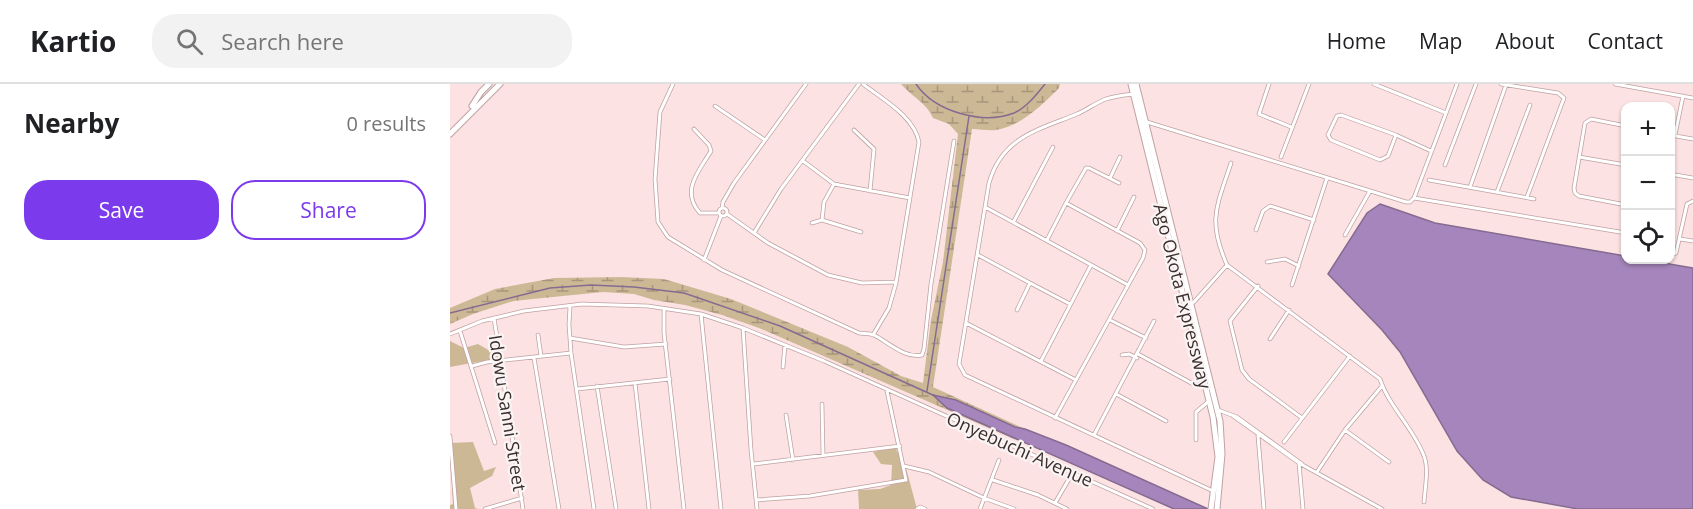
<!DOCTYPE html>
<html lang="en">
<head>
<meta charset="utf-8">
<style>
  body { margin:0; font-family:"Open Sans",sans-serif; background:#f2f2f2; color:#202124 }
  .controls { position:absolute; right:18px; top:18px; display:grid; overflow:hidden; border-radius:12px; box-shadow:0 2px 4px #0004 }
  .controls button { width:54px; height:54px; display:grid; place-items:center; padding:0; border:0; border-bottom:2px solid #e0e0e0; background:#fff; color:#202124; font:30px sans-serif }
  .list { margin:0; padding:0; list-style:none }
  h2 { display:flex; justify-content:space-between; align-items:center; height:78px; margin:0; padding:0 24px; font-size:26px }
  h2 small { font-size:20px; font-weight:400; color:#757577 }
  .actions { display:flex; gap:12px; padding:18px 24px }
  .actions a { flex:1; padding:14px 0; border:2px solid #7c3aed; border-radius:24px; text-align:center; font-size:21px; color:#7c3aed }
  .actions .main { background:#7c3aed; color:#fff }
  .icon { flex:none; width:33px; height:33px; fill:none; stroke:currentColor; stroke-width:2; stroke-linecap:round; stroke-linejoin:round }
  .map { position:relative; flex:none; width:1243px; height:425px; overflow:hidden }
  header { display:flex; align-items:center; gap:36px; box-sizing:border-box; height:84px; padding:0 30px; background:#fff; border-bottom:2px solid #e0e0e0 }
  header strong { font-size:28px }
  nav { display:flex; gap:33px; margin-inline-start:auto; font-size:21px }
  .search { width:420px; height:54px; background:#f2f2f2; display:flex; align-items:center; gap:15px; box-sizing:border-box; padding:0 21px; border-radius:24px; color:#757577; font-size:22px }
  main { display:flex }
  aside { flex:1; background:#fff }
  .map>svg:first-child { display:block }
</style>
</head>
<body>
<header>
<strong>Kartio</strong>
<div class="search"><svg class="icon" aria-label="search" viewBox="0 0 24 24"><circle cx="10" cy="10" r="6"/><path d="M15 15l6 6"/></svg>Search here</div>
<nav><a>Home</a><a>Map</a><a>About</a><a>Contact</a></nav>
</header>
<main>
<aside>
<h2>Nearby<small>0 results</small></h2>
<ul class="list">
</ul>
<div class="actions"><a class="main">Save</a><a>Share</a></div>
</aside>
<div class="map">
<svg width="1243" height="425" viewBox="0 0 1243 425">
  <defs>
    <pattern id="wetland-marsh" width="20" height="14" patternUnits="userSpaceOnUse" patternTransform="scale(1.5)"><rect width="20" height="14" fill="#cdb896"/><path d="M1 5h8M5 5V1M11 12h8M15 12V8" fill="none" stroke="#a7967b"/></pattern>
  </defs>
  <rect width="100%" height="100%" fill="#fce2e2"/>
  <!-- grass -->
  <path fill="#cdb896" d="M0 257 14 264 28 260 52 274H79L27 278 0 283Z
    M23 358 34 387 46 383 42 392 20 404 25 424 28 425H0V421L3 420 0 359Z
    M445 363 456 384 467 425H409L408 406 430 405 441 401 442 381 431 380 423 368Z"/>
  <!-- wetland -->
  <path fill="url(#wetland-marsh)" d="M451 0H610L609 4C592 21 571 42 546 46 539 47 530 45 522 45L483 303 575 345 565 343 539 332 545 345 571 358 309 244 272 231 235 221 204 216 184 210 153 208 63 217 23 230 0 240V224L45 205 104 194 171 193 214 195 281 215 398 263 451 292 473 299 481 236 493 178 508 50 499 40 483 34C476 18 462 13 451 0Z"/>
  <!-- water -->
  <path fill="#a585bb" stroke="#856b91" stroke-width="1.5" d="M930 120 985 139 1175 172 1176 176H1196L1243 184V425H1128L1061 413 1033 396 1007 367 950 268 932 246 878 190 917 129Z
    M483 311 506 316 565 343 575 345 616 361 758 425H724L497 324Z"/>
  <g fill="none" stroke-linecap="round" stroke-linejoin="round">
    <!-- stream -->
    <path stroke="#856b91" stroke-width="1.5" d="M466 0C485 28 533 41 564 29 576 24 587 10 595 0
      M0 229 100 204 141 201 184 203 234 209 330 242 485 312
      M477 307 519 32"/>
    <defs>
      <path id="street" d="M223 0 210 28 205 95 208 138 218 153 272 186 409 249C414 250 419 249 424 251 438 258 455 275 472 271L474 265 481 200 504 57
        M413 0C432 15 464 32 469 58L446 199 439 224 423 251
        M819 0 809 30 841 43
        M924 0 996 29
        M1051 0 1108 9 1114 14 1077 113
        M1165 0 1243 14
        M683 10C674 11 664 12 656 15 645 19 637 26 627 30 588 46 552 53 539 99L509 280 515 291 763 407
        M265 22 315 56
        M697 38 956 118H960L964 114 1007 0
        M1176 42 1141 35 1135 39 1124 104 1125 109 1129 112 1176 121
        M244 45 259 61 261 67C249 87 230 107 250 129H269
        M404 46 424 65 420 107
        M946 51 938 72 930 76 881 56 878 51 887 32 891 31 946 51 981 67
        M1220 51 1243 55
        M1225 51 1233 12
        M831 73 859 0
        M1129 73 1176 81
        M353 77 384 100 460 114
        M995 81 1026 0
        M1220 90 1243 94
        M660 94 670 73
        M979 96 1084 115
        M1020 103 1056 1
        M1047 108 1080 21
        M964 114 1176 149
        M616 119 636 84H639L669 99
        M535 123 678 201
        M269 128a4 4 0 1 1 8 0a4 4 0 1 1-8 0Z
        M272 124 273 118 284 99 356 0
        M277 130 318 159 378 191 412 199 446 198
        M372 136 374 118 384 100
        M564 137 603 63
        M362 139 372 136 411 148
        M806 146 813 127 820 122 864 136
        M667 147 684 113
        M304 149 331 105 409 0
        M895 151 920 107
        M1230 155 1243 157
        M597 156 616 119 690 159 695 166 693 174 605 334
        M528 171 580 199 567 226
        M1220 171 1226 169 1237 120 1243 117
        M254 176 271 132
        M817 178 835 175 849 182
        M777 181 930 295C938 321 964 345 974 372 979 385 975 404 974 418
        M580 199 620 220
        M842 201 877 94
        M808 202 780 237 792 286 799 295 852 334
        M740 220 744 218 777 181C757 136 767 122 781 79
        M120 222 119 241 121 269 144 425
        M214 226V249L234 425
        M251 230 271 425
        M44 234 73 425
        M660 236 696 254
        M516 239 626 296
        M293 244 301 366 307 425
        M10 247 45 359
        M0 250 32 237 74 227 132 220 198 222 251 230 293 244 374 277 703 425
        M88 251 91 272
        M120 254 174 263 216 260
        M820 255 839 226
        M688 270 743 300 754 302
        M672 271 679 270 687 274
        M84 274 109 425
        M591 277 641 181
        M22 282 37 278 121 269
        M333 283 335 261
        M185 299 199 425
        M147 302 166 424
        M127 305 220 295
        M668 311 716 337
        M372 320 373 371
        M768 326 787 333 852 380
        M336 331 343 376
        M783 332 849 379 932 425
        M895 346 939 378
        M644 351 704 237
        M0 352 6 425
        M808 352 814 425
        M746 356V328L759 317
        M834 358 900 272
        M849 379 853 425
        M304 380 450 362
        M454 382 479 388 534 414 564 425
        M867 388 895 346 932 302
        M543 396 588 411 617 425
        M306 416 360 412 456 396 437 307
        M605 419 623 388
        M35 425 72 414
        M467 425 470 423 475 425
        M530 425 549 376"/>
      <path id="secondary" d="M681 0 763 333 768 373 761 425
        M686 0 770 337 772 370 767 425
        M22 22 31 8 39 0
        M0 50 50 0"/>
    </defs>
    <!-- street casing -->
    <use href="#street" stroke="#bfa1a2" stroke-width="4.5"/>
    <!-- secondary casing -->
    <use href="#secondary" stroke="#bfa1a2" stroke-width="7"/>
    <!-- street -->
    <use href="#street" stroke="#fff" stroke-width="3"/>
    <!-- secondary -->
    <use href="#secondary" stroke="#fff" stroke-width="5"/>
  </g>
  <g text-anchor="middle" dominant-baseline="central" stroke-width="4.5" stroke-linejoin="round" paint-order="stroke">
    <!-- street labels -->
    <g font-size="18" fill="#3a2e2e" stroke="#fbf4f4">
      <text transform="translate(733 212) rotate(76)">Ago Okota Expressway</text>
      <text transform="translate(58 329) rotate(81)">Idowu Sanni Street</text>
      <text transform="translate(570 365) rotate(24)">Onyebuchi Avenue</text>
    </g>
  </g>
</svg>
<div class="controls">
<button>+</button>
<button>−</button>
<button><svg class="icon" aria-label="locate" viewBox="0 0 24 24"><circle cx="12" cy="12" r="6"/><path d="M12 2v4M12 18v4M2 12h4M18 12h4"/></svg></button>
</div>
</div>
</main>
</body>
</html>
